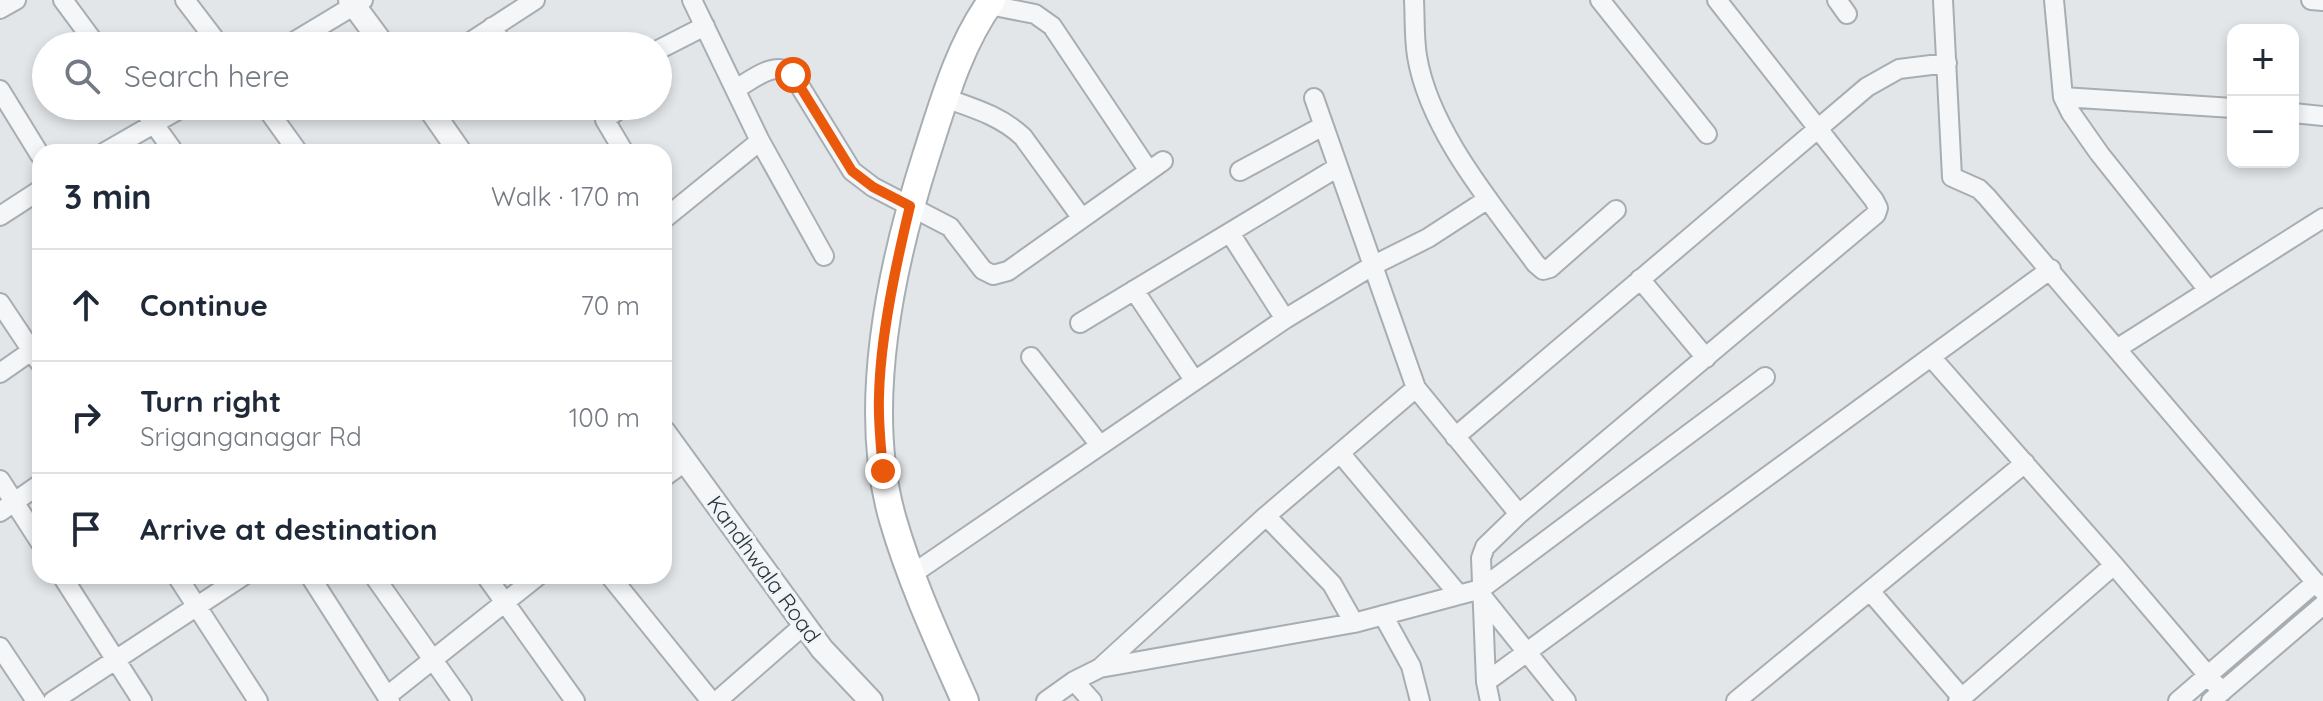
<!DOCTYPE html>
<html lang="en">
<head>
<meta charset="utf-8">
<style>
  body { margin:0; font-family:Quicksand,sans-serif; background:#f2f2f3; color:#1f2937 }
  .controls { position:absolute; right:24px; top:24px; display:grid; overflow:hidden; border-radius:16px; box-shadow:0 4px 12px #0003 }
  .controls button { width:72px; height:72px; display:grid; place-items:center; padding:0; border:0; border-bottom:2px solid #e0e1e3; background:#fff; color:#1f2937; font:40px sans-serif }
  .stop { position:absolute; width:24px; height:24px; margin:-18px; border:6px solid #ea580c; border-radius:50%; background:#fff }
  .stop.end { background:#ea580c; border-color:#fff; box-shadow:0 2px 8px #0008 }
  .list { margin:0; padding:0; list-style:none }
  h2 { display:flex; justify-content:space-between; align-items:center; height:104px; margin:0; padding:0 32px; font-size:34px }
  h2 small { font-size:26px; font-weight:400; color:#747a83 }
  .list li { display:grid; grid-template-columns:52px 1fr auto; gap:24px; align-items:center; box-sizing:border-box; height:112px; padding:0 32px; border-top:2px solid #e0e1e3 }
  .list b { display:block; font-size:30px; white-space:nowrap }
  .list p { margin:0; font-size:26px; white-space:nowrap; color:#747a83 }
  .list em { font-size:26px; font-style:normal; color:#747a83 }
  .icon { flex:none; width:44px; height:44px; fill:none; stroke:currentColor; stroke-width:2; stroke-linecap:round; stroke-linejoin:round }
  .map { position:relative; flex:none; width:2323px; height:701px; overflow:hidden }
  .search { position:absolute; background:#fff; box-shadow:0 4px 12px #0003; left:32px; top:32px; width:640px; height:88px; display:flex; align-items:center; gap:20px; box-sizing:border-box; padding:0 28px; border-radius:44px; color:#747a83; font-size:30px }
  .panel { position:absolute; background:#fff; box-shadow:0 4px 12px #0003; left:32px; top:144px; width:640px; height:440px; border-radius:24px }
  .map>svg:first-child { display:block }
</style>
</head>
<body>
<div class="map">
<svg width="2323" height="701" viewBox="0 0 2323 701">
  <rect width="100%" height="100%" fill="#e2e6e9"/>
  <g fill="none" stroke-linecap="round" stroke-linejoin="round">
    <defs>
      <path id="minor" d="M63 0 97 46
        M185 0 220 46
        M692 0 760 141 824 256
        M1414 0C1415 18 1414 37 1417 56 1429 130 1492 204 1536 264L1543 270 1550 268 1616 210
        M1600 0 1707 134
        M1837 0 1847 14
        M1943 0 1952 177 1979 189 1987 197 2323 591
        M2054 0 2063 97 2071 113 2099 153 2208 290
        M2311 0 2323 1
        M989 5 1035 14 1052 26 1149 171
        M0 9 16 0
        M492 27 504 46
        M287 46 363 0
        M464 46 535 0
        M658 50 705 26
        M736 89C753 79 776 59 793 75L852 171 873 187 950 227 983 270 993 275 1008 271 1163 161
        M0 90 40 155
        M2063 97 2233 108
        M945 98C973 108 1001 116 1023 137L1081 217
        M141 106 174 152
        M265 106 298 152
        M623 106 605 120 624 152
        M2293 113 2323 116
        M105 152 185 106
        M1240 171 1323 126
        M0 216 40 190
        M664 219 760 141
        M1230 233 1285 319
        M1640 279 1706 358
        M1134 290 1194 380
        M0 303 40 363
        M1080 323 1338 167
        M2118 348 2323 218
        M1031 357 1099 444
        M1931 357 2114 565 2222 692
        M0 373 40 345
        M1416 388 1519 514 1485 547 1481 558 1486 682 1490 701
        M1455 437 1867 87 1899 69 1947 63
        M1341 454 1459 595
        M664 477 686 461
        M0 480 40 542
        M0 512 40 484
        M1519 514 1876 214 1878 208 1874 200 1717 0
        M1266 516 1332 584 1354 623
        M911 575 1285 319 1372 266 1428 238 1488 199
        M62 576 142 701
        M177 576 258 701
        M310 576 390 701
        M374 576 462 701
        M486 576 575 701
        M610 576 711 701
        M1870 591 1962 698
        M1481 595 1566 701
        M1383 615 1411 666 1420 701
        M0 647 36 701
        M1100 668 1354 623 1481 589 1765 377
        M1074 681 1092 701
        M1486 682 2051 269
        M387 696 538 576
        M53 701 243 576
        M717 701 804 625
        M1046 701 1074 681 1100 668 1266 516 1416 388 1314 98
        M1736 701 2025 463
        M1958 701 2114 565
        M2178 701 2316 582
        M2211 701 2323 605"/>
      <path id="tertiary" d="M350 0 384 46
        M428 106 460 152
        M664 432 822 649 871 701"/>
      <path id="secondary" d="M965 701C939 642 911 582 893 520 860 407 891 266 926 156 943 103 959 45 992 0"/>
    </defs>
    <!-- minor casing -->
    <use href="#minor" stroke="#a7aeb3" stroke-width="22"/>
    <!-- tertiary casing -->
    <use href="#tertiary" stroke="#a7aeb3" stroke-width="26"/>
    <!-- secondary casing -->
    <use href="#secondary" stroke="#a7aeb3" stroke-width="30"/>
    <!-- minor -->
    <use href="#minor" stroke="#f4f6f8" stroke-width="18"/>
    <!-- tertiary -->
    <use href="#tertiary" stroke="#f4f6f8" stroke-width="22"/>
    <!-- secondary -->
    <use href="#secondary" stroke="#fff" stroke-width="26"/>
  </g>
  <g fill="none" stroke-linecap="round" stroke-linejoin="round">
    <!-- route -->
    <path stroke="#ea580c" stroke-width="10" d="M793 75 852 171 873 187 910 206C896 264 880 337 879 397 878 422 881 447 883 471"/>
  </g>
  <g text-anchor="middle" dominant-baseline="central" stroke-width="7" stroke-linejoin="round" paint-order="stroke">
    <!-- street labels -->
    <g font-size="22" fill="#2b3740" stroke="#f1f5f7">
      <text transform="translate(764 569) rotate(54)">Kandhwala Road</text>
    </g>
  </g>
</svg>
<div class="controls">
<button>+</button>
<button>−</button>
</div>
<div class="stop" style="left:793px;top:75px"></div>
<div class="stop end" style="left:883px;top:471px"></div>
<div class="search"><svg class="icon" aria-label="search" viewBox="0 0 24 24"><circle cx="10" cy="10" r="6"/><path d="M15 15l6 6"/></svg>Search here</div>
<section class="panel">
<h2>3 min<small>Walk · 170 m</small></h2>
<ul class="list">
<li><svg class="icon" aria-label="ahead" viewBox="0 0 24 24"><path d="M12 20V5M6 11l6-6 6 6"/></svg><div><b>Continue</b></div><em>70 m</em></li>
<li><svg class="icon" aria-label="right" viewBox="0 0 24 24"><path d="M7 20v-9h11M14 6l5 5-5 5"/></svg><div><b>Turn right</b><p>Sriganganagar Rd</p></div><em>100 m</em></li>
<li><svg class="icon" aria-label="arrive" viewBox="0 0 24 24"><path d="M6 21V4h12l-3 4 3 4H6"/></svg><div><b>Arrive at destination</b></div></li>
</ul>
</section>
</div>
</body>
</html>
